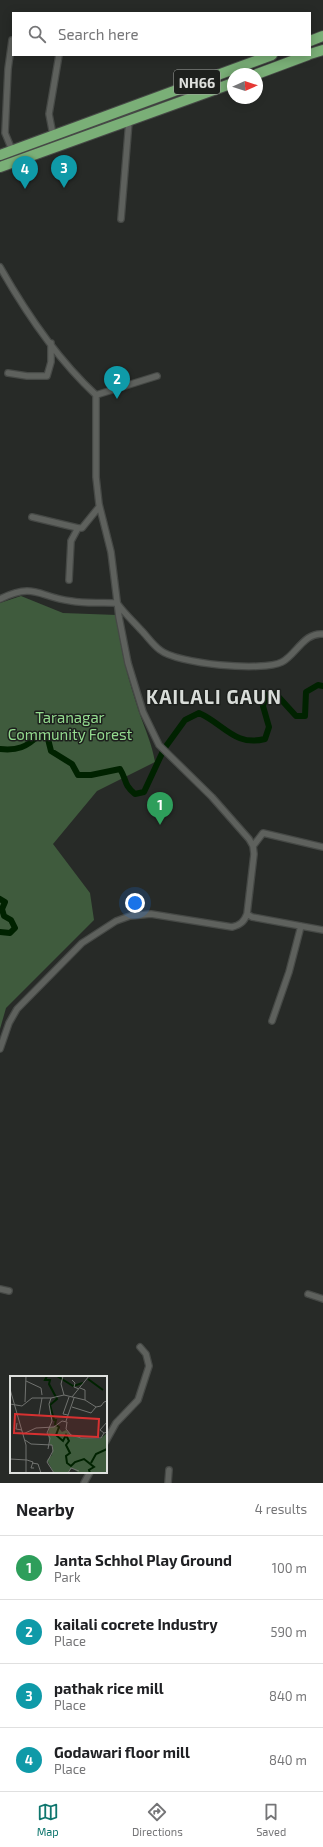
<!DOCTYPE html>
<html lang="en">
<head>
<meta charset="utf-8">
<style>
  body { margin:0; font-family:"Exo 2",sans-serif; background:#f2f2f2; color:#202124 }
  .compass { position:absolute; left:227px; top:68px; width:36px; height:36px; border-radius:50%; background:#fff; box-shadow:0 2px 10px #0003; rotate:87deg }
  .you { position:absolute; left:135px; top:903px; width:14px; height:14px; margin:-10px; border:3px solid #fff; border-radius:50%; background:#1a73e8; box-shadow:0 0 0 6px #1a73e833 }
  .badge { display:grid; place-items:center; width:26px; height:26px; border-radius:50%; background:#0f766e; color:#fff; font-size:13px; font-weight:700 }
  .pin { position:absolute; translate:-50% -33px; filter:drop-shadow(0 1px 2px #0008) }
  .pin::after { content:''; position:absolute; top:21px; width:14px; height:12px; background:inherit; clip-path:polygon(0 0,100% 0,50% 100%) }
  .list { margin:0; padding:0; list-style:none }
  h2 { display:flex; justify-content:space-between; align-items:center; height:52px; margin:0; padding:0 16px; font-size:17px }
  h2 small { font-size:13px; font-weight:400; color:#757577 }
  .list li { display:grid; grid-template-columns:26px 1fr auto; gap:12px; align-items:center; box-sizing:border-box; height:64px; padding:0 16px; border-top:1px solid #e0e0e0 }
  .list b { display:block; font-size:15px; white-space:nowrap }
  .list p { margin:0; font-size:13px; white-space:nowrap; color:#757577 }
  .list em { font-size:13px; font-style:normal; color:#757577 }
  .icon { flex:none; width:22px; height:22px; fill:none; stroke:currentColor; stroke-width:2; stroke-linecap:round; stroke-linejoin:round }
  .map { position:relative; flex:none; width:323px; height:1483px; overflow:hidden }
  .search { position:absolute; background:#fff; box-shadow:0 2px 10px #0003; left:12px; right:12px; top:12px; height:44px; display:flex; align-items:center; gap:10px; box-sizing:border-box; padding:0 14px; border-radius:0px; color:#757577; font-size:15px }
  .sheet { height:308px; background:#fff }
  nav { display:flex; justify-content:space-around; align-items:center; box-sizing:border-box; height:56px; border-top:1px solid #e0e0e0; background:#fff; font-size:11px; color:#757577 }
  nav a { display:grid; justify-items:center; gap:2px }
  nav .on { color:#0f766e }
  .map>svg:first-child { display:block }
</style>
</head>
<body>
<div class="map">
<svg width="323" height="1483" viewBox="0 0 323 1483">
  <rect width="100%" height="100%" fill="#272a27"/>
  <!-- green -->
  <path fill="#3f5b3d" d="M21 596 63 613 117 615C119 648 129 681 139 712 145 729 152 744 155 762L97 791 53 844 90 893 94 920 6 1008 0 1029V603Z"/>
  <g fill="none" stroke-linecap="round" stroke-linejoin="round">
    <!-- canal -->
    <path stroke="#020" stroke-width="6" d="M0 749C17 751 27 747 39 735L48 739 51 751 72 764 78 775H91L120 769C127 780 123 784 135 794L144 792 164 749 185 720 199 713C224 724 235 747 265 739L269 727 263 706 266 695 276 694 296 716H305L306 692 318 685 323 686
      M0 899 5 902 2 909 4 916 11 920 15 928 10 933 0 932"/>
    <defs>
      <path id="street" d="M12 40 8 69 5 133 12 150
        M53 135 49 114 59 55
        M121 219 129 121
        M0 267C26 313 57 359 96 395V477L99 504 111 552 119 617 128 663 143 712 159 745 212 797 249 839 253 846 254 854 247 914C244 922 240 925 232 927L151 914 130 916 116 921 82 943 17 1009 9 1023 0 1049
        M8 373 27 376H47L51 362V343
        M96 395 157 376
        M32 517 78 528H82L99 507
        M69 580 71 541 78 528
        M0 599C35 582 38 597 71 601 86 604 102 602 117 603 124 613 133 621 141 630 147 636 153 645 160 650 177 664 263 672 282 662 296 655 304 632 323 634
        M253 846 263 833 323 847
        M247 914 252 917 323 930
        M272 1021 289 972 301 926
        M0 1289 9 1291
        M308 1294 323 1299
        M106 1441 116 1423 138 1400 149 1366 146 1354 140 1347
        M84 1483 90 1472
        M168 1483 169 1470"/>
      <path id="highway" d="M310 41 323 36
        M310 54 323 50
        M257 74 308 55
        M0 155 272 55
        M0 167 233 83"/>
    </defs>
    <!-- street casing -->
    <use href="#street" stroke="#464946" stroke-width="8"/>
    <!-- highway casing -->
    <use href="#highway" stroke="#464946" stroke-width="12"/>
    <!-- street -->
    <use href="#street" stroke="#5e615d" stroke-width="5.5"/>
    <!-- highway -->
    <use href="#highway" stroke="#7aaf77" stroke-width="10"/>
  </g>
  <g text-anchor="middle" dominant-baseline="central" stroke-width="3" stroke-linejoin="round" paint-order="stroke">
    <!-- shield labels -->
    <rect fill="#1d201d" stroke="#a5a7a4" stroke-width="1" x="174" y="70" width="46" height="24" rx="3"/>
    <g font-size="14" font-weight="bold" fill="#dfe1de">
      <text x="197" y="82">NH66</text>
    </g>
    <!-- park labels -->
    <g font-size="15" fill="#94db8f" stroke="#1d201d">
      <text x="70" y="717">Taranagar<tspan x="70" dy="17">Community Forest</tspan></text>
    </g>
    <!-- district labels -->
    <g font-size="19" font-weight="bold" letter-spacing="1" fill="#d8dcd8" stroke="#1d201d">
      <text x="214" y="696">KAILALI GAUN</text>
    </g>
  </g>
  <!-- overview -->
  <g transform="translate(10 1376)">
    <rect width="97" height="97" fill="#272a27"/>
    <path d="M47 50 52 56 56 54 61 59 70 62 90 63 97 57V97H69L62 92 58 97H44L37 84 42 79 43 70 40 69 38 59 39 52Z" fill="#3f5b3d"/>
    <path fill="none" stroke="#020" stroke-width="2" d="M37 0 35 4H40L39 8 47 23 40 29 44 44H46L45 48 49 51 46 59 53 65 56 59 59 65 56 69 60 77 56 80 57 87 61 90 65 86 74 83 84 91 79 94 80 97M47 0 63 10 73 7M78 3 93 14M81 87 86 78 97 73"/>
    <path fill="none" stroke="#717370" stroke-width="1" d="M53 0 51 8 54 19M62 4 65 7 64 11 69 13M16 5 31 12 32 19M70 12 75 14V24M0 13 16 69V97M62 21 79 0M15 26 16 0M0 28 12 30 22 22H41L54 19 75 24 86 31 91 30 94 26 97 25M62 31 81 37 86 31M29 39 32 22M58 39 53 38 59 21M56 45 64 22M7 47 6 53 12 54M94 57 90 54 97 46M13 58 26 52 44 51 52 45 57 46 56 53 61 59 71 62H91L94 57 97 56M15 64 21 68 42 69 43 75 37 86 44 97M38 73 40 62 37 57 42 45 39 28 41 22M0 83 17 84M17 84 23 86 21 92H24M22 87 28 88 31 97M58 97 61 92 69 95"/>
    <path fill="#d63131" fill-opacity="0.15" stroke="#d63131" stroke-width="2" d="M5 38 89 43 88 61 4 57Z"/>
    <rect width="97" height="97" fill="none" stroke="#dfe1de" stroke-width="2"/>
  </g>
</svg>
<svg class="compass" viewBox="-18 -18 36 36"><path d="M0-13l5 13h-10z" fill="#e53935"/><path d="M0 13l5-13h-10z" fill="#757577"/></svg>
<div class="you"></div>
<div class="pin badge" style="left:160px;top:825px;background:#2e9e5b">1</div>
<div class="pin badge" style="left:117px;top:399px;background:#0f9aa8">2</div>
<div class="pin badge" style="left:64px;top:188px;background:#0f9aa8">3</div>
<div class="pin badge" style="left:25px;top:189px;background:#0f9aa8">4</div>
<div class="search"><svg class="icon" aria-label="search" viewBox="0 0 24 24"><circle cx="10" cy="10" r="6"/><path d="M15 15l6 6"/></svg>Search here</div>
</div>
<section class="sheet">
<h2>Nearby<small>4 results</small></h2>
<ul class="list">
<li><span class="badge" style="background:#2e9e5b">1</span><div><b>Janta Schhol Play Ground</b><p>Park</p></div><em>100 m</em></li>
<li><span class="badge" style="background:#0f9aa8">2</span><div><b>kailali cocrete Industry</b><p>Place</p></div><em>590 m</em></li>
<li><span class="badge" style="background:#0f9aa8">3</span><div><b>pathak rice mill</b><p>Place</p></div><em>840 m</em></li>
<li><span class="badge" style="background:#0f9aa8">4</span><div><b>Godawari floor mill</b><p>Place</p></div><em>840 m</em></li>
</ul>
</section>
<nav>
<a class="on"><svg class="icon" aria-label="map" viewBox="0 0 24 24"><path d="M3 6l6-2 6 2 6-2v14l-6 2-6-2-6 2zM9 4v14M15 6v14"/></svg>Map</a>
<a><svg class="icon" aria-label="directions" viewBox="0 0 24 24"><path d="M12 3l9 9-9 9-9-9zM9 14v-3h6M13 9l2 2-2 2"/></svg>Directions</a>
<a><svg class="icon" aria-label="saved" viewBox="0 0 24 24"><path d="M7 4h10v16l-5-4-5 4z"/></svg>Saved</a>
</nav>
</body>
</html>
